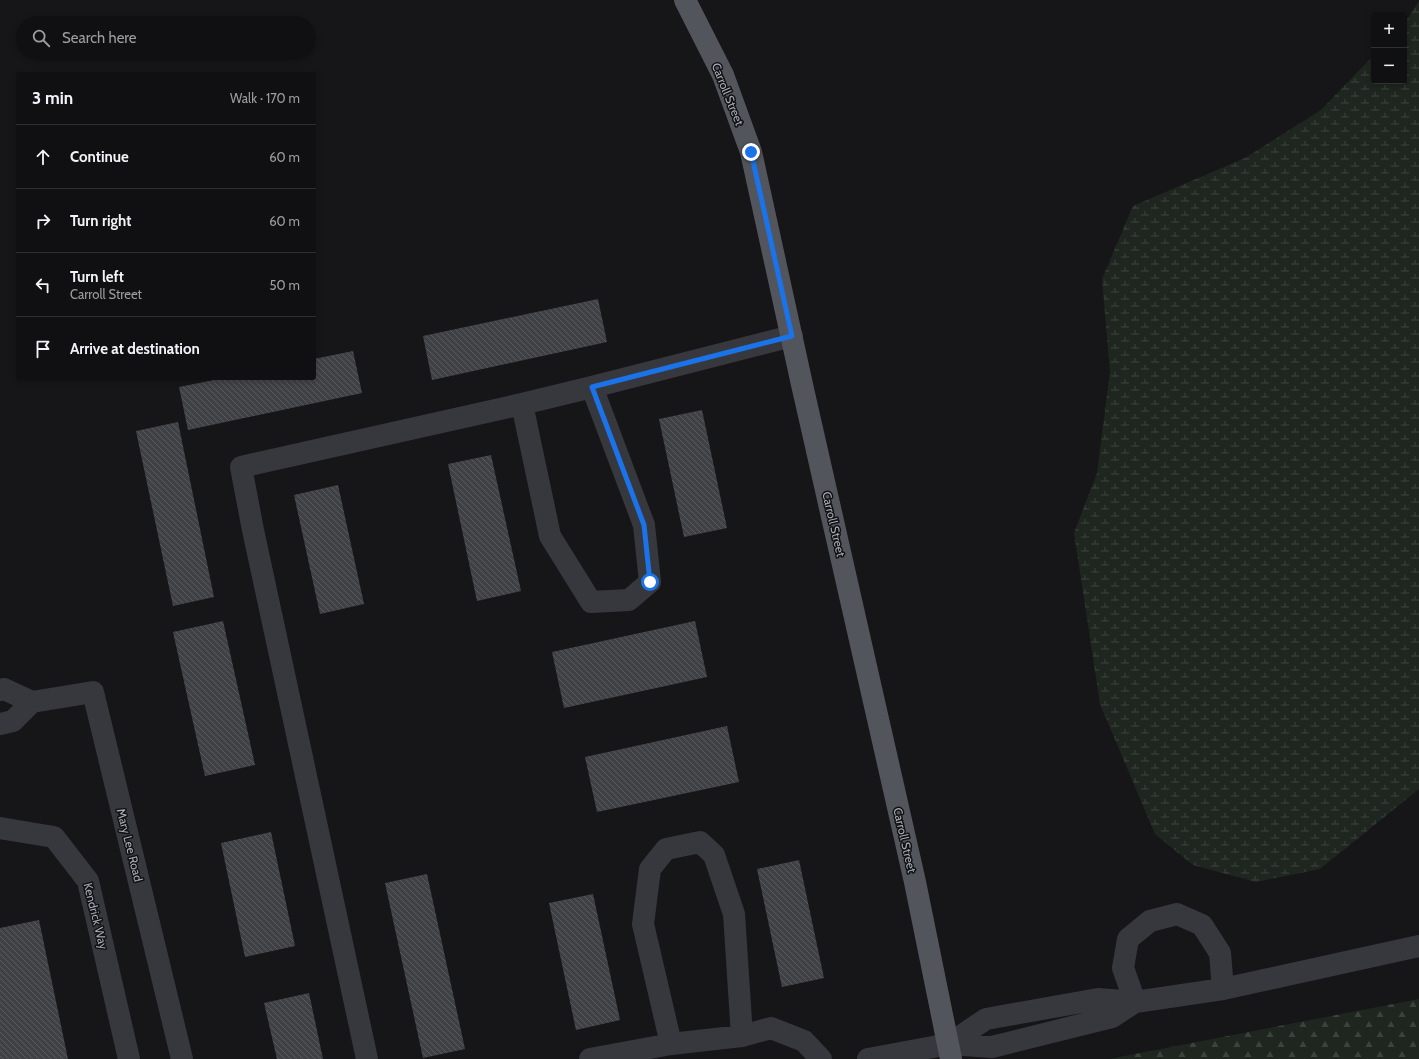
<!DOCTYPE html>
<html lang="en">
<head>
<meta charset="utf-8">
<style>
  body { margin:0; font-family:Cabin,sans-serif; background:#19191b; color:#f1f3f6 }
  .controls { position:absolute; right:12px; top:12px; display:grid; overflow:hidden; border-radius:4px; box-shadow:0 2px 6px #0003 }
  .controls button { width:36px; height:36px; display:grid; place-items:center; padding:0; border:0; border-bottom:1px solid #303032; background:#101012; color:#f1f3f6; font:20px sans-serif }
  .stop { position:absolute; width:12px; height:12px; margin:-9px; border:3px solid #1a73e8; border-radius:50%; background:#fff }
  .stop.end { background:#1a73e8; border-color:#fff; box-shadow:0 1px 4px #0008 }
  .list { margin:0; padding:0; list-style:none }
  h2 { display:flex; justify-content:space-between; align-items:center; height:52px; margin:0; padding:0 16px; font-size:17px }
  h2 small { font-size:13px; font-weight:400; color:#9c9d9f }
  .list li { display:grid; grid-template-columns:26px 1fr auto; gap:12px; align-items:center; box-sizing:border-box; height:64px; padding:0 16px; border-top:1px solid #303032 }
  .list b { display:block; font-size:15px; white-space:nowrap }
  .list p { margin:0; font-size:13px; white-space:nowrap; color:#9c9d9f }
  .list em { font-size:13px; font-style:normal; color:#9c9d9f }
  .icon { flex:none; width:22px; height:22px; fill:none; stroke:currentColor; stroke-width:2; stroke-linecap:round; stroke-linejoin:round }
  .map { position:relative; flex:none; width:1419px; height:1059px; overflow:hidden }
  .search { position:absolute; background:#101012; box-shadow:0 2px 6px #0003; left:16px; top:16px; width:300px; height:44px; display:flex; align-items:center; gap:10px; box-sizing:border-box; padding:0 14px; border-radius:22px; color:#9c9d9f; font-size:15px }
  .panel { position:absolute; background:#101012; box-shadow:0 2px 6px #0003; left:16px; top:72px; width:300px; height:308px; border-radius:4px }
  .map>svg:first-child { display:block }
</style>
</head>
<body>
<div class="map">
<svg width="1419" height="1059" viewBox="0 0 1419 1059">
  <defs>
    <pattern id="forest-firs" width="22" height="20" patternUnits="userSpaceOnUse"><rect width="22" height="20" fill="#1e261f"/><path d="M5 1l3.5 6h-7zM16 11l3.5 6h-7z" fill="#3c433d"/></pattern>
    <pattern id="wetland-marsh" width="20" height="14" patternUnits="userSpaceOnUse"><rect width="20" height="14" fill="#1e261f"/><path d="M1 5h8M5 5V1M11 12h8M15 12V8" fill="none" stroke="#3c433d"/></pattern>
    <pattern id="building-back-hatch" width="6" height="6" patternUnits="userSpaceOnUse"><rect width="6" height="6" fill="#404145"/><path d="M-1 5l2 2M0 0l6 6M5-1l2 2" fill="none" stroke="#595a5e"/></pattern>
  </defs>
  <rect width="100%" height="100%" fill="#161618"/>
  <!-- forest -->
  <path fill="url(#forest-firs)" d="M1419 999V1059H1109Z"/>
  <!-- wetland -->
  <path fill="url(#wetland-marsh)" d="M1419 1V789L1320 869 1256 882 1193 865 1155 834 1100 704 1074 533 1097 473 1110 372 1102 279 1133 206 1245 158 1321 110 1374 55V81H1404V24Z"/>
  <!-- building -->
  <path fill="url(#building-back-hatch)" d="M598 299 607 342 432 380 423 336Z
    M353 351 362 393 188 430 179 387 224 378H314V359Z
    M702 410 727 528 684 537 659 419Z
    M178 422 214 597 173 606 136 431Z
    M491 455 521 591 477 601 448 464Z
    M338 485 364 604 320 614 294 495Z
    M223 621 255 765 205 776 173 632Z
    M695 621 707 677 564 708 552 652Z
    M727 726 739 782 597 812 585 757Z
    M271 832 295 946 245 957 221 843Z
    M799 860 824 978 782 987 757 869Z
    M427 874 465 1049 423 1058 385 883Z
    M593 894 620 1020 576 1030 549 903Z
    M39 920 68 1059H0V928Z
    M309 993 323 1059H277L264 1003Z"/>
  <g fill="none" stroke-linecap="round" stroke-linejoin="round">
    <!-- minor -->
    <path stroke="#37383d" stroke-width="22" d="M592 387 522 404 550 536 591 602 629 600 650 582 644 525 592 387 792 336
      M0 690 4 689 32 702 93 692 182 1059
      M0 724 13 721 32 702
      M0 828 54 837 88 881 129 1059
      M1135 1002 1123 968 1128 939 1150 921 1177 914 1202 925 1220 953 1223 989
      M671 1044 643 924 650 869 666 849 700 842 714 855 734 914 742 1036
      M949 1044 986 1019 1098 999 1135 1002 1223 989 1419 946
      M367 1059 253 530 241 467 522 404
      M590 1059 671 1044 742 1036 771 1028 804 1041 821 1059
      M868 1059 949 1044 992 1047 1112 1017 1135 1002"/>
    <!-- major -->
    <path stroke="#53555c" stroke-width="22" d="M685 0 723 75 751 152 803 389 915 882 951 1059"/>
  </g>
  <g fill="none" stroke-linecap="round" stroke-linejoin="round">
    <!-- route -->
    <path stroke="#1a73e8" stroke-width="5" d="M650 582 644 525 592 387 792 336 751 152"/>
  </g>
  <g text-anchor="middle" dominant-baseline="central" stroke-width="3" stroke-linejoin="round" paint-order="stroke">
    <!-- street labels -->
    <g font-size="12" fill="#a8adb8" stroke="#111113">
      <text transform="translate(728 94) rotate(68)">Carroll Street</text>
      <text transform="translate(834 524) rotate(77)">Carroll Street</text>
      <text transform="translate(905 840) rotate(77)">Carroll Street</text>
      <text transform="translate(130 845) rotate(76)">Mary Lee Road</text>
      <text transform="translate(96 916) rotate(76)">Kendrick Way</text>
    </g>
  </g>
</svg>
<div class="controls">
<button>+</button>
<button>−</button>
</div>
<div class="stop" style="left:650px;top:582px"></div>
<div class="stop end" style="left:751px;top:152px"></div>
<div class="search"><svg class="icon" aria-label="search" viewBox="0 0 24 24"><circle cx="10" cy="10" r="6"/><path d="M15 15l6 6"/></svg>Search here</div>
<section class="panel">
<h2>3 min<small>Walk · 170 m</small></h2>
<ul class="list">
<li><svg class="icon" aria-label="ahead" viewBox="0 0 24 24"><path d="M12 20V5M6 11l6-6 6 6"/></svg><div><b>Continue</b></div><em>60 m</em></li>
<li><svg class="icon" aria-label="right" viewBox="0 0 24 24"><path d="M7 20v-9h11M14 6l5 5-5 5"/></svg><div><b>Turn right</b></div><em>60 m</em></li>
<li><svg class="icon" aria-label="left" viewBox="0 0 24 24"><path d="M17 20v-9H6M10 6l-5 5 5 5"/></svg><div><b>Turn left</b><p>Carroll Street</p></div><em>50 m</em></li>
<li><svg class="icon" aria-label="arrive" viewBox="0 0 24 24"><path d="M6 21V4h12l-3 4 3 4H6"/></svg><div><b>Arrive at destination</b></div></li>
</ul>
</section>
</div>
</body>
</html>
